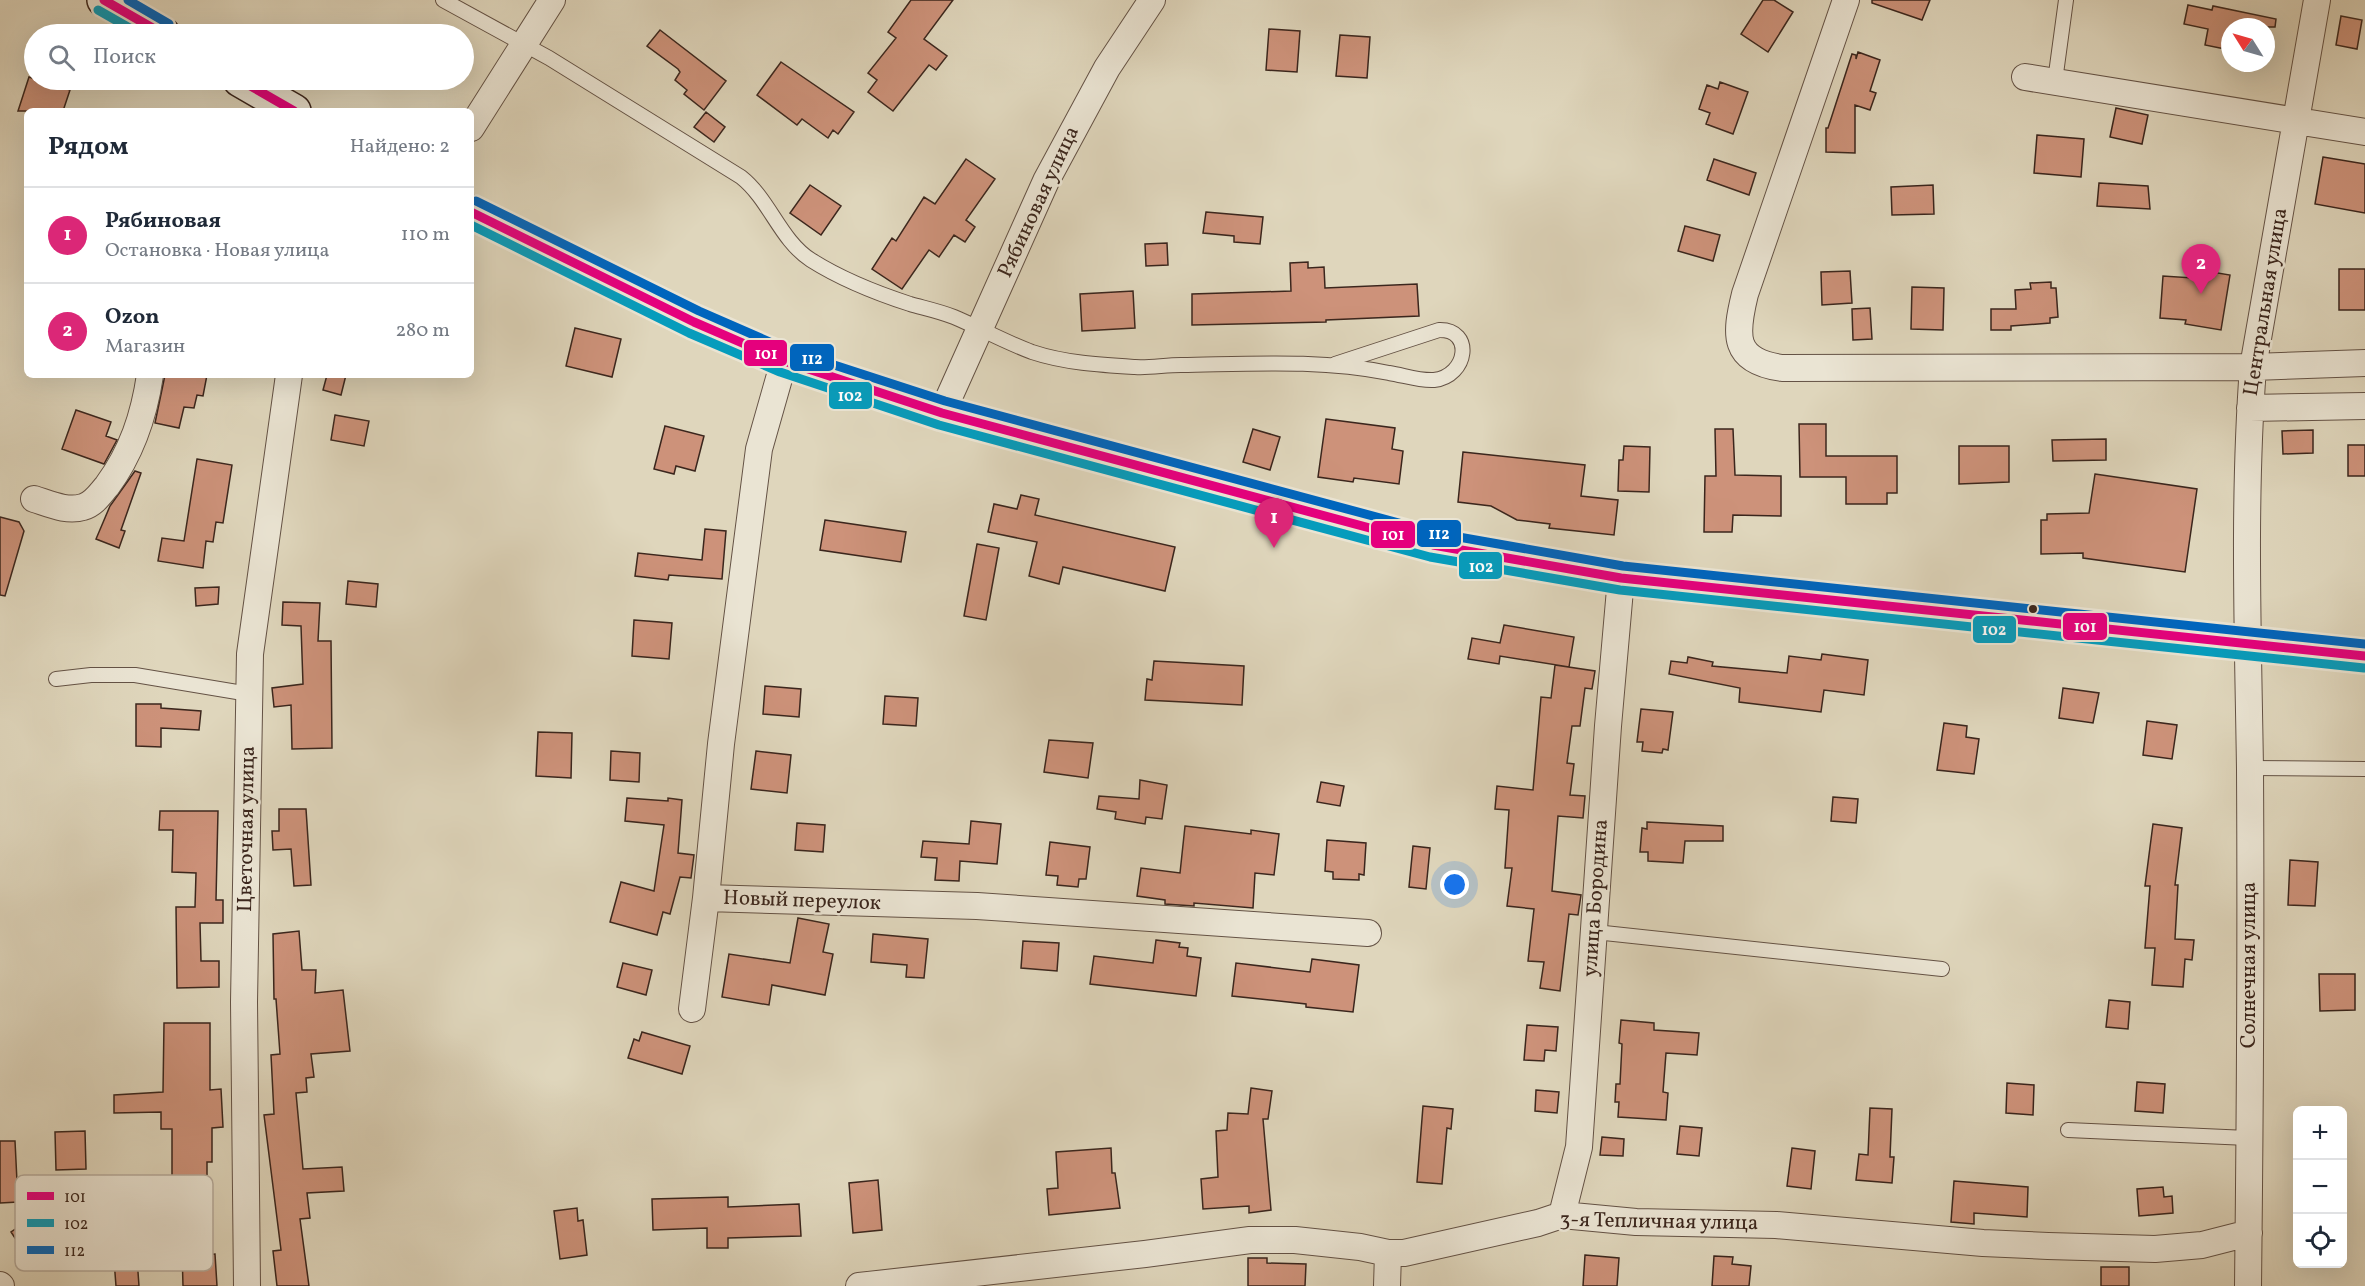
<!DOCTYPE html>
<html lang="ru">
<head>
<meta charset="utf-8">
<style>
  body { margin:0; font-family:Vollkorn,serif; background:#f2f2f3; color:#1f2937 }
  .controls { position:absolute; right:18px; bottom:18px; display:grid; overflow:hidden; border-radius:9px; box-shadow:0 6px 24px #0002 }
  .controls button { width:54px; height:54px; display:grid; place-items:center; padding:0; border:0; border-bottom:2px solid #e0e1e3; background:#fff; color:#1f2937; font:30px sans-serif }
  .compass { position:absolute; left:2221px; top:18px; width:54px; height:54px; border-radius:50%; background:#fff; box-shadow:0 6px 24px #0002; rotate:307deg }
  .you { position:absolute; left:1455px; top:885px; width:21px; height:21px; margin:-15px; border:4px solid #fff; border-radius:50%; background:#1a73e8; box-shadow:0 0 0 9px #1a73e833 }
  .badge { display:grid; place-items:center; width:39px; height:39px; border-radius:50%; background:#db2777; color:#fff; font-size:20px; font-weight:700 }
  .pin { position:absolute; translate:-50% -50px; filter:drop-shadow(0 2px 3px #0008) }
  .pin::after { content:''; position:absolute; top:32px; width:21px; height:18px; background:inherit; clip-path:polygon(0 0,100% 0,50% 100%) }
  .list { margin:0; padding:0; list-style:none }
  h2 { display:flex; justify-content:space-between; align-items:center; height:78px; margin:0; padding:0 24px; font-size:26px }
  h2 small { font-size:20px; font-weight:400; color:#747a83 }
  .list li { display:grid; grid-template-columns:39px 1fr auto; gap:18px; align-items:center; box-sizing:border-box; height:96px; padding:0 24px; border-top:2px solid #e0e1e3 }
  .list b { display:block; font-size:22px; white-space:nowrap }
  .list p { margin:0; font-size:20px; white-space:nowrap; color:#747a83 }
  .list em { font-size:20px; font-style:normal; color:#747a83 }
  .icon { flex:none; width:33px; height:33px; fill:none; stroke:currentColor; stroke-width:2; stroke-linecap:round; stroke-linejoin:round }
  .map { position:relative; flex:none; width:2365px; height:1286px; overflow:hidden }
  .search { position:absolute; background:#fff; box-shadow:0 6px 24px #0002; left:24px; top:24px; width:450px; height:66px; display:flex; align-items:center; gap:15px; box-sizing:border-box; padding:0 21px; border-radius:33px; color:#747a83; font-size:22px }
  .panel { position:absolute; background:#fff; box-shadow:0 6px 24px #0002; left:24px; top:108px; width:450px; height:270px; border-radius:9px }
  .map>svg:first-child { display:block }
</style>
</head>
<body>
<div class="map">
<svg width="2365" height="1286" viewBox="0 0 2365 1286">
  <rect width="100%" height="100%" fill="#dfd6bc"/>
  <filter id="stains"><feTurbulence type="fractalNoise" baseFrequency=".00333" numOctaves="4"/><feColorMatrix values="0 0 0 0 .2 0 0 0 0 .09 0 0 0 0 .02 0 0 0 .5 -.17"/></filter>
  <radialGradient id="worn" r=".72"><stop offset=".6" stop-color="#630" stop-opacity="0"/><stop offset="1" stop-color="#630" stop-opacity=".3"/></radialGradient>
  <!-- building -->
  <path fill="#cd927a" stroke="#3b261d" stroke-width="1.5" d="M911 0H953L924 39 947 56 936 70 929 65 893 111 868 92 877 80 868 73 896 38 888 32Z
    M1763 0H1774L1793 12 1768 52 1741 34Z
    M1872 0H1930L1922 20 1872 3Z
    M2188 5 2212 10 2213 6 2276 19 2275 27H2230V50L2205 45 2208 29 2184 24Z
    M2341 16 2362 20 2357 49 2336 45Z
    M1269 29 1300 31 1297 72 1266 70Z
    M660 30 726 81 704 110 684 94 687 90 675 80 680 72 678 69 647 46Z
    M1340 35 1370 37 1367 78 1336 76Z
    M1858 52 1880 60 1870 91 1876 93 1870 110 1855 105V153L1826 152V128H1828L1852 54 1856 55V59Z
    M781 62 854 112 838 134 833 130 828 138 802 119 797 125 757 95Z
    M29 77 70 90 63 111H18Z
    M1720 82 1748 92 1733 134 1706 124 1710 113 1699 109 1707 85 1718 89Z
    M2116 108 2148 115 2142 144 2110 137Z
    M706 112 725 127 714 142 694 127Z
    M2037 135 2084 139 2081 177 2034 173Z
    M2323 157 2365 164V213L2315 204Z
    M966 159 995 179 966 220 975 227 965 242 954 235 939 257 929 250 902 289 872 269 892 238 896 241 924 197 935 204Z
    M1714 159 1756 173 1749 195 1707 180Z
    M2099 183 2148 186 2150 209 2097 206Z
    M810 185 841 206 821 235 790 213Z
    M1933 185 1934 214 1892 215 1891 187Z
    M1206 212 1263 217 1260 244 1234 242V236L1203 233Z
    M1685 226 1720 235 1713 261 1678 251Z
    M1167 243 1168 265 1146 266 1145 244Z
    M1308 262V268L1324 267 1325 288 1417 284 1419 316 1326 320V322L1192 325V294L1291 291 1290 263Z
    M2194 269 2230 275 2221 330 2185 324 2186 320 2160 318 2163 276 2193 278Z
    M2339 269H2365V310H2339Z
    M1850 271 1852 303 1822 305 1821 272Z
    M2051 282V288H2056L2058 317 2050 318V323L2011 326V330H1991V309H2016L2015 290 2031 289 2030 283Z
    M1912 287 1944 288 1943 330 1911 329Z
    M1133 291 1135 328 1082 331 1080 294Z
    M1870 308 1872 339 1853 340 1852 309Z
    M575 328 621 339 612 377 566 366Z
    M165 375H207L203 396 197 395 194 408 184 407 179 428 155 423Z
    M327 375H346L341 395 323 390Z
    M76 410 111 422 106 436 117 440 104 464 62 449Z
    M335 415 369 421 364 446 331 440Z
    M1326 419 1395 428 1392 449 1403 451 1399 484 1354 478 1353 482 1318 477Z
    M1799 424H1826V456H1897V493H1887V504H1846V477H1800Z
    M665 426 704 436 695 471 676 466 674 474 654 469Z
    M1253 429 1280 437 1270 470 1243 462Z
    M1715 429H1733L1735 475 1781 476V516L1733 515 1732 532H1704L1705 476H1716Z
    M2313 430V453L2283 454 2282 431Z
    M2106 439V460L2053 461 2052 440Z
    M2348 445H2365V476H2348Z
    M1624 446 1650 447 1649 492 1618 491 1619 460H1623Z
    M1959 446H2009V482L1959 484Z
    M1463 452 1585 465 1581 496 1618 500 1614 535 1549 528 1550 524 1517 520 1491 506 1458 502Z
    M197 459 232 465 223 523 216 522 213 542 206 541 203 568 158 561 162 538 184 541Z
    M135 471 141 473 121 530 125 531 119 548 96 539 110 506Z
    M2095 474 2197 489 2185 572 2083 558V553L2041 554V520H2047V514L2089 513Z
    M1021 495 1039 499 1035 515 1175 547 1165 591 1063 567 1059 584 1029 576 1037 542 988 532 994 504 1017 509Z
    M0 517 19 522 24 531 5 596 0 595Z
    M825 520 906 532 901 562 820 550Z
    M705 529 726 531 722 579 669 575 668 580 635 576 638 553 702 560Z
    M977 544 999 548 986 620 964 616Z
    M348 581 378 584 376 607 346 604Z
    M219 587 218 604 196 606 195 588Z
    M283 602 320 603 318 641H331L332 748 292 749 291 705 274 707 272 688 303 684 301 626 282 625Z
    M634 620 672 623 669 659 632 656Z
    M1504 625 1574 637 1569 667 1500 656 1499 664 1468 659 1472 638 1500 643Z
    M1822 654 1868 660 1864 695 1824 690 1821 712 1739 702 1740 688 1669 674 1671 661 1687 663 1688 657 1713 662 1712 666 1787 673 1789 656 1821 660Z
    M1154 661 1244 666 1242 705 1145 700 1147 679 1152 680Z
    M1555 665 1595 671 1592 689 1585 688 1580 726H1572L1567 763 1574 764 1570 795 1585 796 1583 818 1558 816 1552 891 1581 895 1578 915 1569 914 1560 991 1540 988 1544 962 1528 961 1534 909 1507 906 1512 868H1505L1509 810 1495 809 1497 786 1533 790 1541 697 1551 698Z
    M765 686 801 689 799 717 763 714Z
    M2063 688 2099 693 2093 723 2059 718Z
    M885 696 918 698 916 726 883 724Z
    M136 704H161V708L201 711 199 730 161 728V747L136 746Z
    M1641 709 1673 712 1668 750 1663 749 1662 753 1642 751 1643 742H1637Z
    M2147 721 2177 725 2172 759 2143 755Z
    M1944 723 1967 726 1966 737 1979 739 1974 774 1937 770Z
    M538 732 572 733 571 778 536 776Z
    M1049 740 1093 743 1088 778 1044 772Z
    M611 751 640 753 639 782 610 780Z
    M756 751 791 755 787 793 751 789Z
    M1140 780 1167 785 1162 819 1146 817 1145 824 1115 819 1116 812 1097 809 1099 796 1139 799Z
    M1321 782 1344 786 1340 806 1317 802Z
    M1833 797 1858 799 1856 823 1831 821Z
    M627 798 668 801V798L682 800 678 853 694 855 691 878 680 877 670 914 663 912 657 935 610 922 621 882 654 891 664 825 625 821Z
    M279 809H306L311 885 294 886 291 849 273 850 272 831H279Z
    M160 811H218L216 900H223V923H200L201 961H219V987L177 988 176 907H195L196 873 172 872 173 830H159Z
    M971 821 1001 824 997 864 960 861 959 881 935 880 937 858 921 857 923 841 969 844Z
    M1647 822 1723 826V841H1685L1683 863 1648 861V852H1640L1642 828 1647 829Z
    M797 823 825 825 823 852 795 850Z
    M2153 824 2182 828 2175 885H2178L2175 939 2194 940 2192 960 2185 959 2183 987 2152 985 2155 948H2145L2150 886H2145Z
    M1185 826 1251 834V830L1279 834 1274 875 1255 873 1253 908 1194 903V906L1165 904V900L1137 896 1141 868 1180 873Z
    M1327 840 1366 843 1364 875 1359 874V880L1333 879V872L1325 871Z
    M1050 842 1090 847 1086 879H1079L1078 887 1057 885 1058 876 1046 875Z
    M1413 846 1430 848 1426 889 1409 887Z
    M2290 860 2318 862 2315 906 2288 905Z
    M798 918 829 924 823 952 833 954 825 995 772 985 769 1005 722 997 729 954 790 963Z
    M299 931 302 970H316L315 993 343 990 350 1051 311 1054 314 1077 306 1078 307 1092 296 1093 303 1169 342 1167 344 1191 307 1193 310 1218 300 1219 309 1286H277L273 1251 281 1250 264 1115 274 1114 271 1055 280 1054 276 999H274L273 934Z
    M873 934 928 939 924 978 906 977 907 965 871 962Z
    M1156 940 1180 943 1179 947 1188 948 1187 956 1201 958 1196 996 1090 984 1094 956 1153 963Z
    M1023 941 1059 943 1057 971 1021 968Z
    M1312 959 1359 965 1353 1012 1306 1007V1004L1232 996 1236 963 1310 972Z
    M623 963 652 970 646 995 617 987Z
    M2319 974H2355V1010L2320 1011Z
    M2109 1000 2130 1002 2128 1029 2106 1027Z
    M1621 1020 1654 1023V1030L1699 1033 1697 1055 1666 1053 1663 1092 1668 1093 1666 1120 1618 1117 1619 1102H1615L1616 1084H1620L1622 1044 1619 1043Z
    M164 1023H210V1090L221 1089 223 1127 212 1128V1162H207V1179H172V1129H161V1112L114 1113V1095L163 1092Z
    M1527 1025 1558 1027 1556 1051 1545 1050 1544 1061 1524 1060Z
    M642 1032 690 1046 682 1074 628 1058 634 1039 639 1041Z
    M2137 1082 2165 1084 2163 1113 2135 1111Z
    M2007 1083 2034 1085 2033 1115 2006 1113Z
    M1251 1088 1272 1091 1268 1119H1263L1271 1210 1249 1213V1206L1203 1209 1201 1179 1218 1177 1216 1131 1227 1130 1228 1113 1248 1114Z
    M1536 1090 1559 1092 1557 1113 1535 1111Z
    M1423 1106 1453 1109 1451 1129 1447 1128 1442 1184 1417 1182Z
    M1870 1108 1892 1109 1890 1157H1894L1892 1183 1856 1180 1859 1154 1868 1155Z
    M1680 1126 1702 1128 1699 1156 1677 1154Z
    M85 1131 86 1169 56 1170 55 1132Z
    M1602 1137 1624 1139 1623 1156 1600 1155Z
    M0 1141H15L18 1202 0 1203Z
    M1111 1148 1112 1173H1115L1120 1208 1049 1215 1047 1189 1058 1188 1056 1152Z
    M1792 1148 1815 1151 1811 1189 1787 1186Z
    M878 1180 882 1230 853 1233 849 1183Z
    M1954 1181 2028 1187 2027 1217 1974 1213V1224L1951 1222Z
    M2163 1187 2164 1197 2172 1196 2173 1213 2139 1216 2137 1189Z
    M728 1197V1207L799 1204 801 1236 728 1238V1248H707V1228L653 1230 652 1199Z
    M577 1208 578 1221 583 1220 587 1255 560 1259 554 1211Z
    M35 1216 52 1243 28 1258 11 1232Z
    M199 1249 200 1255 215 1254 217 1286H183L182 1250Z
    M1585 1255 1619 1258 1617 1286H1583Z
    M1714 1256 1733 1257 1732 1264 1751 1266 1749 1286H1712Z
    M137 1258 139 1286H116L114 1260Z
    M1248 1258H1267V1263L1306 1264 1305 1286H1248Z
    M2101 1267H2129V1286H2101Z"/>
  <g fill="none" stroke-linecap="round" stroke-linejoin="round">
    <defs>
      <path id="service" d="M443 0 549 58 741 177C770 200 780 240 811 260 841 279 876 293 910 304 924 308 939 311 954 317 980 328 1005 342 1032 352 1065 363 1101 365 1135 367 1150 368 1165 365 1181 365 1249 364 1321 359 1389 373 1403 375 1419 381 1434 380 1468 376 1474 329 1439 330L1335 364
        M2055 81 2066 0
        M56 679 91 675H135L249 694
        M2250 768 2365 769
        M1595 932 1942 969
        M2068 1130 2248 1138"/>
      <path id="minor" d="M1846 0 1745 294C1735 335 1732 361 1782 368L2253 367 2365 363
        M2025 77 2365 132
        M471 128 552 0
        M784 361 759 449 721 744 706 898 977 906 1368 933
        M2250 408 2365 406
        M942 413 1046 181 1107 68 1152 0
        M34 499C50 504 67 512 83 507 94 504 100 494 107 486 132 452 144 416 150 375
        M692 1009 706 898
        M1562 1215 1579 1147 1608 726 1621 578
        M0 1285 1 1286
        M247 1286 244 1002 250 654 289 375
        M859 1286 1145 1254 1250 1240H1295L1360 1247 1388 1253H1404L1538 1223 1562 1215 1636 1222 1776 1225 1983 1243 2048 1246 2155 1249 2202 1245 2249 1233
        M1387 1286 1388 1253
        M2248 1286C2250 1114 2251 941 2250 769 2248 635 2243 501 2253 367L2317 0"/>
      <path id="secondary" d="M104 0 163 34
        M240 80 294 111
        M471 212 694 322 784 361 942 413 1433 545 1621 578 2365 656"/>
    </defs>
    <!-- service casing -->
    <use href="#service" stroke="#645245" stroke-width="16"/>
    <!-- minor casing -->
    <use href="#minor" stroke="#645245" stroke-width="28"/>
    <!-- secondary casing -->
    <use href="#secondary" stroke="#3b261d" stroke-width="36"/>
    <!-- service -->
    <use href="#service" stroke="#eae4d3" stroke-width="14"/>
    <!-- minor -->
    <use href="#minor" stroke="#eae4d3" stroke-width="26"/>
    <!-- secondary -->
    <use href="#secondary" stroke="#eae4d3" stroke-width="33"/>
    <defs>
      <path id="bus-1" d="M104 0 163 34
        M240 80 294 111
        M471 212 694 322 784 361 942 413 1433 545 1621 578 2365 656"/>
      <path id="bus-2" d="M98 10 140 34
        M471 225 689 333 780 372 939 425 1430 557 1620 590 2364 668"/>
      <path id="bus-3" d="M128 0 169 24
        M476 201 699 311 788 350 945 401 1436 533 1623 566 2365 644"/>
    </defs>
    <!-- bus-1 casing -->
    <use href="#bus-1" stroke="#eae4d3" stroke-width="14"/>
    <!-- bus-2 casing -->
    <use href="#bus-2" stroke="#eae4d3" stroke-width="14"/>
    <!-- bus-3 casing -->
    <use href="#bus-3" stroke="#eae4d3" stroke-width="14"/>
    <!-- bus-1 -->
    <use href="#bus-1" stroke="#e5007d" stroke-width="9"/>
    <!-- bus-2 -->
    <use href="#bus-2" stroke="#069cbc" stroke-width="9"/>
    <!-- bus-3 -->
    <use href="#bus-3" stroke="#0065bd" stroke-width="9"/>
  </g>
  <!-- markers -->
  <circle fill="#3b261d" stroke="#eae4d3" stroke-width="2" cx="2033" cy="609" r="5"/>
  <g text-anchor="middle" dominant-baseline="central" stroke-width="5" stroke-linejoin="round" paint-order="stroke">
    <!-- street labels -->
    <g font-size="21" fill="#3b261d" stroke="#eae4d3">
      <text transform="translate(1039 202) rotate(-65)">Рябиновая улица</text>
      <text transform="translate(2266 302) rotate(-81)">Центральная улица</text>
      <text transform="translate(247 829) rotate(-89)">Цветочная улица</text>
      <text transform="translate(1596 898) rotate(-86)">улица Бородина</text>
      <text transform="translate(802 901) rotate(2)">Новый переулок</text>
      <text transform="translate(2249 965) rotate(-90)">Солнечная улица</text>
      <text transform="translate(1659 1222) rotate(1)">3-я Тепличная улица</text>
    </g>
  </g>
  <!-- legend -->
  <rect x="15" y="1175" width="198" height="96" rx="9" fill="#eae4d3" stroke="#b6ab9c" stroke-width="1.5"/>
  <rect x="27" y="1192" width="27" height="8" fill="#e5007d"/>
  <rect x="27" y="1219" width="27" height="8" fill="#069cbc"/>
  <rect x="27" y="1246" width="27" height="8" fill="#0065bd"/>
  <g font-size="16" fill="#3b261d">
    <text x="64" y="1202">101</text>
    <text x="64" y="1229">102</text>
    <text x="64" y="1256">112</text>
  </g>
  <g stroke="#eae4d3" stroke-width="2">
    <rect x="743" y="339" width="45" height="28" rx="6" fill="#e5007d"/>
    <rect x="789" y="343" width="46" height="29" rx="6" fill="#0065bd"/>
    <rect x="828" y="381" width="45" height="29" rx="6" fill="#069cbc"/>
    <rect x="1416" y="519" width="46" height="29" rx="6" fill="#0065bd"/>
    <rect x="1370" y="520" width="46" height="29" rx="6" fill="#e5007d"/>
    <rect x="1458" y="551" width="45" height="29" rx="6" fill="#069cbc"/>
    <rect x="2062" y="612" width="46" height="29" rx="6" fill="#e5007d"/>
    <rect x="1972" y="615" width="45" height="29" rx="6" fill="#069cbc"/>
  </g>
  <g font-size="16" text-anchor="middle" font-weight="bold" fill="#fff">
    <text x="766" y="359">101</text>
    <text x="812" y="364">112</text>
    <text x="850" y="401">102</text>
    <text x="1439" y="539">112</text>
    <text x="1393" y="540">101</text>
    <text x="1481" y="572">102</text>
    <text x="2085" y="632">101</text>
    <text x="1994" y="635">102</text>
  </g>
  <rect width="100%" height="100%" filter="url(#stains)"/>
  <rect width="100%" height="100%" fill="url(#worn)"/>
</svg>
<div class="controls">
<button>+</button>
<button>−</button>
<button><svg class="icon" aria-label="locate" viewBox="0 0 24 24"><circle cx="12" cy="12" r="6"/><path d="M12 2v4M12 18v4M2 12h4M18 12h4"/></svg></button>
</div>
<svg class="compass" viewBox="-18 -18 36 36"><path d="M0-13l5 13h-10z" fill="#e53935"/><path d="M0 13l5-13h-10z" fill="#747a83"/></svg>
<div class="you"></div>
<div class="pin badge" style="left:1274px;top:548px">1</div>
<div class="pin badge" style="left:2201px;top:294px">2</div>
<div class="search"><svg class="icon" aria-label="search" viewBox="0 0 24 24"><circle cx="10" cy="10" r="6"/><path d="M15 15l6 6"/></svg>Поиск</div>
<section class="panel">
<h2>Рядом<small>Найдено: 2</small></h2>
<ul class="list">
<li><span class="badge">1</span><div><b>Рябиновая</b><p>Остановка · Новая улица</p></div><em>110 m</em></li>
<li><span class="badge">2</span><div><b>Ozon</b><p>Магазин</p></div><em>280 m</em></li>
</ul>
</section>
</div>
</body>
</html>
